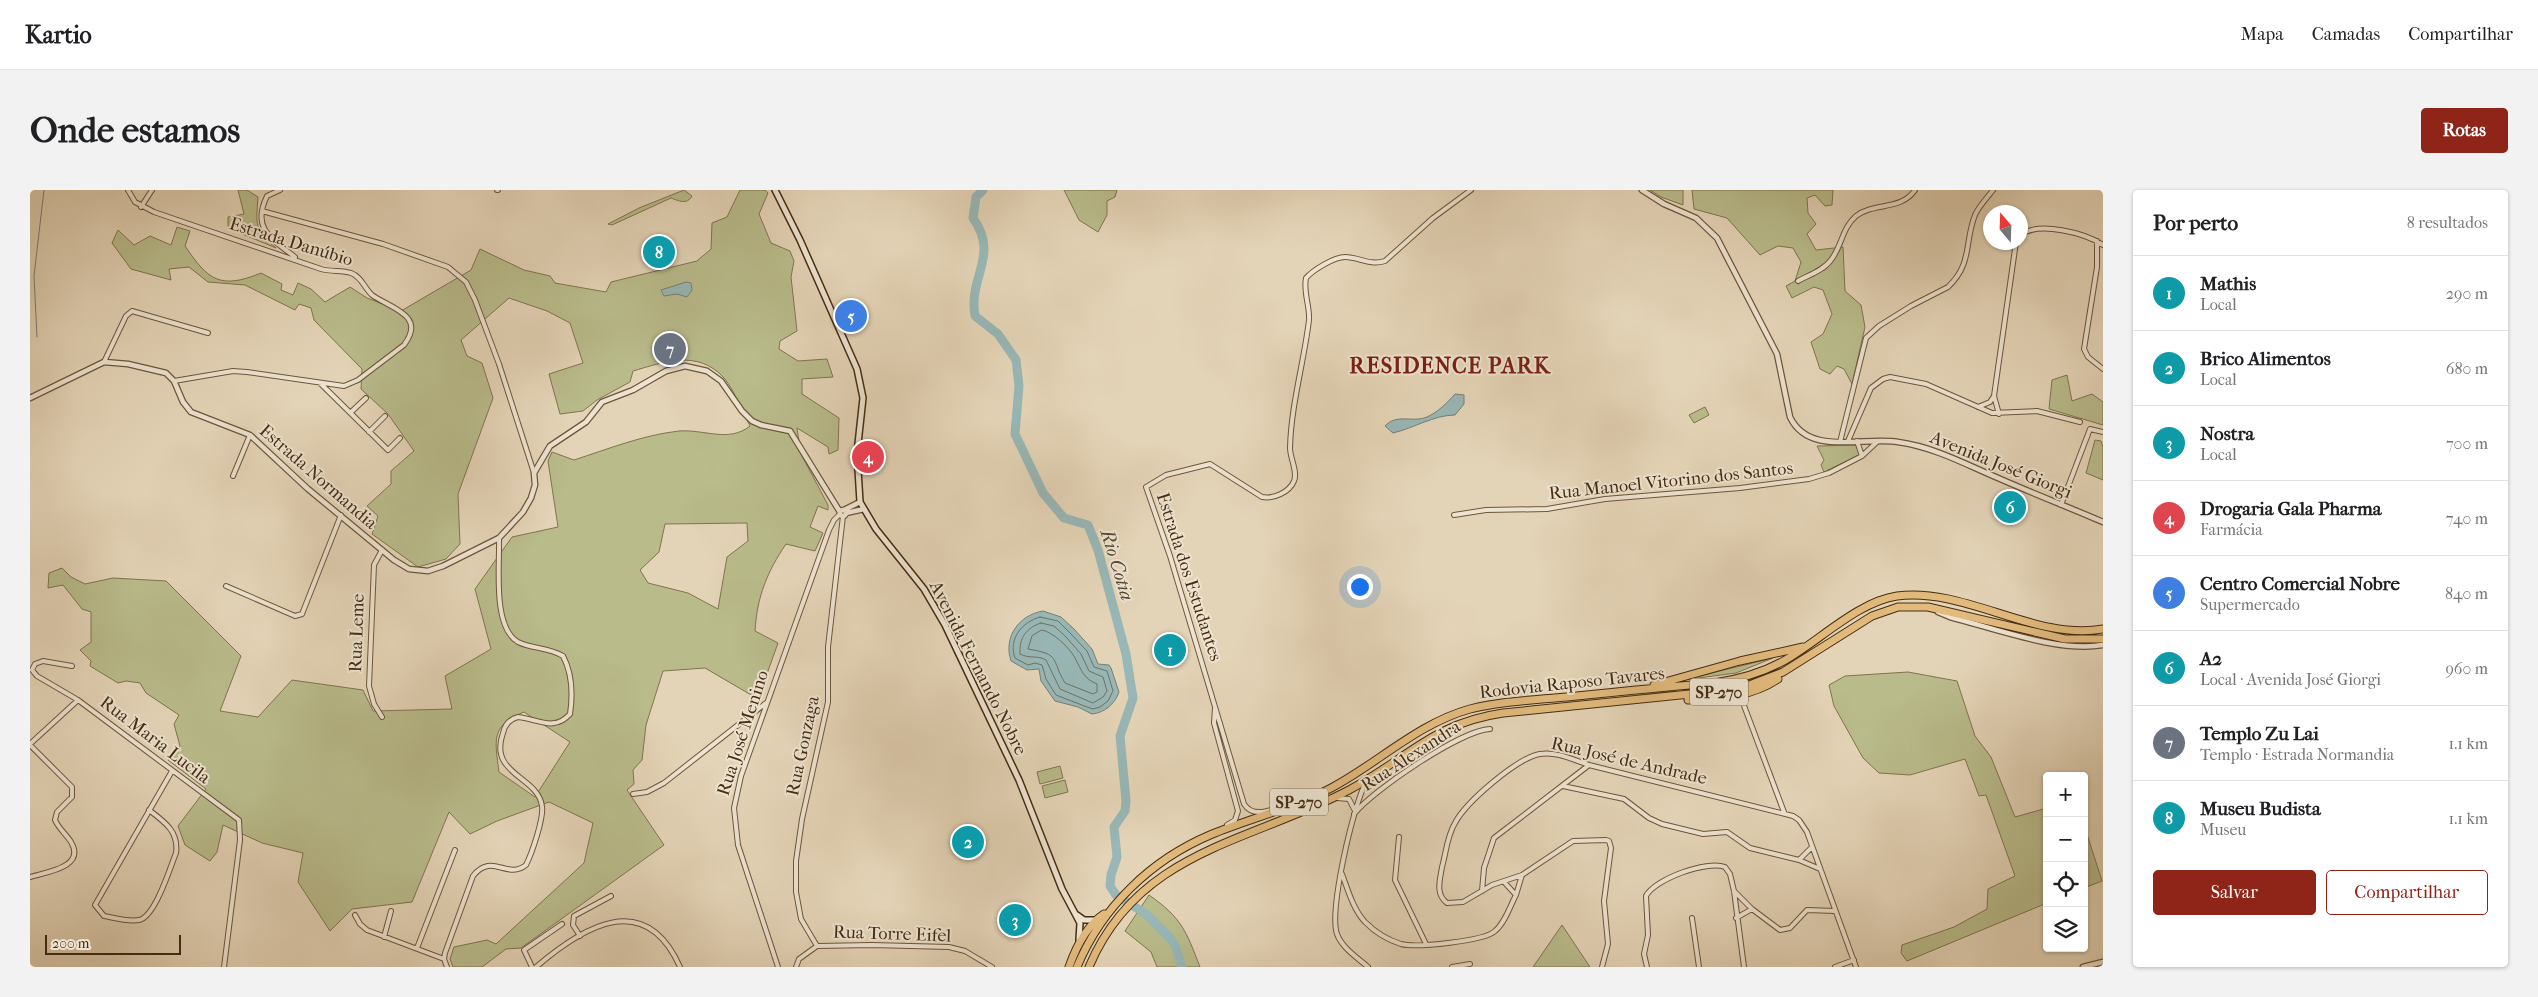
<!DOCTYPE html>
<html lang="pt">
<head>
<meta charset="utf-8">
<style>
  body { margin:0; font-family:"IM FELL French Canon",serif; background:#f2f2f2; color:#202124 }
  .controls { position:absolute; right:15px; bottom:15px; display:grid; overflow:hidden; border-radius:5px; box-shadow:0 1px 4px #0004 }
  .controls button { width:45px; height:45px; display:grid; place-items:center; padding:0; border:0; border-bottom:1px solid #e0e0e0; background:#fff; color:#202124; font:25px sans-serif }
  .compass { position:absolute; left:1953px; top:15px; width:45px; height:45px; border-radius:50%; background:#fff; box-shadow:0 1px 4px #0004; rotate:341deg }
  .scale { position:absolute; left:15px; bottom:12px; width:136px; box-sizing:border-box; padding-left:5px; border:2px solid #462c12; border-top:0; font-size:14px; line-height:18px; white-space:nowrap; color:#462c12; -webkit-text-stroke:4px #ede3d0; paint-order:stroke }
  .you { position:absolute; left:1329px; top:396px; width:18px; height:18px; margin:-12px; border:4px solid #fff; border-radius:50%; background:#1a73e8; box-shadow:0 0 0 8px #1a73e833 }
  .badge { display:grid; place-items:center; width:32px; height:32px; border-radius:50%; background:#8f2418; color:#fff; font-size:16px; font-weight:700 }
  .pin { position:absolute; translate:-50% -50%; border:2px solid #fff; box-shadow:0 1px 5px #0006 }
  .list { margin:0; padding:0; list-style:none }
  h2 { display:flex; justify-content:space-between; align-items:center; height:65px; margin:0; padding:0 20px; font-size:21px }
  h2 small { font-size:16px; font-weight:400; color:#757577 }
  .list li { display:grid; grid-template-columns:32px 1fr auto; gap:15px; align-items:center; box-sizing:border-box; height:75px; padding:0 20px; border-top:1px solid #e0e0e0 }
  .list b { display:block; font-size:19px; white-space:nowrap }
  .list p { margin:0; font-size:16px; white-space:nowrap; color:#757577 }
  .list em { font-size:16px; font-style:normal; color:#757577 }
  .actions { display:flex; gap:10px; padding:15px 20px }
  .actions a { flex:1; padding:11px 0; border:1px solid #8f2418; border-radius:5px; text-align:center; font-size:18px; color:#8f2418 }
  .actions .main { background:#8f2418; color:#fff }
  .icon { flex:none; width:28px; height:28px; fill:none; stroke:currentColor; stroke-width:2; stroke-linecap:round; stroke-linejoin:round }
  .map { position:relative; flex:none; width:2073px; height:777px; overflow:hidden; border-radius:5px }
  header { display:flex; align-items:center; gap:30px; box-sizing:border-box; height:70px; padding:0 25px; background:#fff; border-bottom:1px solid #e0e0e0 }
  header strong { font-size:24px }
  nav { display:flex; gap:28px; margin-inline-start:auto; font-size:18px }
  .intro { display:flex; align-items:center; justify-content:space-between; box-sizing:border-box; height:120px; padding:0 30px }
  h1 { margin:0; font-size:35px }
  .button { padding:12px 22px; border-radius:5px; background:#8f2418; color:#fff; font-size:18px; font-weight:700 }
  main { display:flex; gap:30px; padding:0 30px }
  aside { flex:1; background:#fff; border-radius:5px; box-shadow:0 1px 4px #0004 }
  .map>svg:first-child { display:block }
</style>
</head>
<body>
<header>
<strong>Kartio</strong>
<nav><a>Mapa</a><a>Camadas</a><a>Compartilhar</a></nav>
</header>
<div class="intro"><h1>Onde estamos</h1><a class="button">Rotas</a></div>
<main>
<div class="map">
<svg width="2073" height="777" viewBox="0 0 2073 777">
  <rect width="100%" height="100%" fill="#e4d4b7"/>
  <filter id="stains"><feTurbulence type="fractalNoise" baseFrequency=".004" numOctaves="4"/><feColorMatrix values="0 0 0 0 .2 0 0 0 0 .09 0 0 0 0 .02 0 0 0 .5 -.17"/></filter>
  <radialGradient id="worn" r=".72"><stop offset=".6" stop-color="#630" stop-opacity="0"/><stop offset="1" stop-color="#630" stop-opacity=".3"/></radialGradient>
  <!-- green -->
  <path fill="#b9bb8b" stroke="#80744e" fill-rule="evenodd" d="M208 0H217L228 7C226 35 224 39 246 58L198 38V27L214 24Z
    M654 0 662 6C657 15 649 11 641 8L582 35 578 34 609 18Z
    M710 0H735L738 3 729 24 741 53 760 61 764 71 761 87 767 141 750 151 749 159 768 171 797 169 803 187 772 189V204L809 228 808 260 799 264 798 257 767 238 771 264 798 315V320L788 316 780 337 793 343 785 361 756 354C737 382 727 407 725 441L748 453 728 509 675 478 633 481 616 535 612 570 603 580 604 594 597 600 634 655 491 758 476 759 452 777H423L420 769 424 757 457 750 466 754 554 673 563 633 519 612 467 631 440 644 419 622 382 712 322 719 300 741 268 692 273 663 232 653 193 635 187 662 180 671 155 655 148 636 176 599 138 570 150 556 144 534 149 525 116 503 110 493 96 491 88 493 60 476 61 471 50 460 61 452V422L52 419 33 395 18 398 19 383 32 378 41 387 55 394 83 388 136 391 211 466 190 521 228 527 262 490 333 500 343 521 422 519 415 486 461 459 445 399 482 347 528 337 518 271 522 262 544 270C578 259 613 245 649 241 674 239 699 253 720 236 712 221 705 201 694 188 668 159 634 172 603 181L600 192 567 210 553 221 530 224 519 184 553 173 540 133 517 121 479 108 431 150 437 166 452 173 463 208 428 304 430 354 416 369 388 377 342 344 348 326 337 316 361 294V281L384 261 358 224 331 199 332 179 284 130 281 118 269 114 265 120 215 95 178 92 159 77 139 79 141 90 101 79 82 53 88 40 104 55 120 46 141 55 147 37 160 41 155 56C178 90 190 100 231 83L252 94 251 100 263 105 268 93 281 99 295 112 320 97 337 108 371 121 441 80 450 59 494 80 520 86 525 93 576 102 581 92 667 71 681 59 682 33 697 27ZM717 333 718 351 697 367 688 419 658 403 618 393 610 380 629 362 635 334ZM494 522 540 552 505 607 469 582C465 550 460 536 494 522Z
    M1034 0H1087L1085 7 1077 11V25L1068 42 1049 30Z
    M1620 0H1653V15L1631 7Z
    M1662 0H1803L1802 15 1795 16 1785 5 1777 8 1778 23 1786 34 1777 44 1786 60 1813 57 1815 101 1831 115 1835 137 1822 194 1814 179 1807 176 1800 184 1790 179 1781 152 1793 144 1802 124 1793 100 1784 97 1762 108 1756 96 1765 91 1771 72 1763 58 1748 56 1730 65 1697 28 1664 19Z
    M2037 185 2042 211 2062 204 2073 212V235L2019 219 2022 190Z
    M1675 217 1679 225 1664 233 1659 225Z
    M2065 250 2071 251 2073 257V290L2056 283Z
    M1826 255 1829 256V265L1794 282 1791 275 1794 270 1787 256Z
    M1743 468 1706 483 1653 490Z
    M1878 482 1927 491 1945 546 1961 567 1985 627 2017 618V713L1877 771 1871 763 1872 755 1924 737 1957 719 1958 699 1985 686 1956 605 1949 606 1935 569 1880 585 1849 583 1833 568 1804 516 1799 495 1815 486Z
    M1030 576 1033 588 1010 594 1007 582Z
    M1035 590 1038 602 1015 608 1012 596Z
    M2054 635 2072 691 2054 698Z
    M1119 705C1152 728 1156 741 1170 777H1127L1121 762 1095 741Z
    M1532 735 1560 777H1503Z"/>
  <!-- water -->
  <path fill="#98b7b6" stroke="#777f74" d="M656 92 661 93 662 100 657 107 647 104 634 106 631 100Z
    M1425 204 1434 205V214L1425 225C1404 225 1384 238 1363 243L1355 236C1367 223 1382 233 1397 227 1408 222 1417 213 1425 204Z
    M1013 421 1031 427 1044 439 1062 459 1068 474 1079 475 1081 478 1089 502C1085 514 1074 523 1062 524L1048 517 1025 511 1011 491 1009 479 997 480 981 471C973 447 989 425 1013 421Z"/>
  <g fill="none" stroke-linecap="round" stroke-linejoin="round">
    <!-- shore -->
    <path stroke="#6f7264" stroke-width="1" d="M1010 427 1028 431 1040 443 1057 461 1064 477 1077 481 1083 501 1078 511 1070 517 1063 519 1057 517 1026 505 1016 489 1012 475 1005 473 998 475 985 468C978 449 992 432 1010 427Z
      M1011 433 1024 436 1036 447 1051 464 1059 481 1073 487 1077 501 1073 507 1063 513 1030 499 1016 470C1008 465 999 469 990 464 989 448 996 438 1011 433Z
      M1012 440C1023 442 1040 458 1045 468 1052 481 1053 488 1067 494V502L1063 504 1035 493C1020 468 1032 465 998 459L1002 446Z"/>
    <!-- stream -->
    <path stroke="#777f74" stroke-width="1" d="M7 147 4 86 14 0"/>
    <!-- river -->
    <path stroke="#98b7b6" stroke-width="9" d="M953 0 946 7 943 28C970 66 938 86 945 126L968 144 986 170 989 196 985 244 1013 303 1034 328 1058 335 1068 360 1096 464 1103 508 1090 546 1096 611 1095 621 1084 637 1087 667 1081 685 1080 696 1086 705 1116 724 1139 747 1145 755 1152 777"/>
    <defs>
      <path id="minor" d="M98 0 105 12 124 22C179 41 235 60 291 79 301 82 312 80 321 83 332 87 334 98 342 105 360 118 397 125 374 155L328 190 314 196 217 182 203 181 144 191
        M250 0 237 6C221 39 242 49 265 67
        M467 0H468
        M111 17 122 0
        M232 21 353 54 418 77 436 92 445 110 469 174 504 283
        M1990 45C2009 31 2055 43 2073 55
        M2067 51V77L2054 159 2058 167 2073 179
        M1768 91C1779 85 1794 80 1801 70 1812 56 1812 38 1826 26 1844 12 1871 21 1885 0
        M74 172 96 126 102 121 178 143
        M291 194 358 260 370 248
        M1948 217 1960 212 1964 206
        M320 223 336 208
        M1969 224 1964 206 1986 52
        M339 242 355 226
        M1818 251 1841 198 1853 189 1860 187 1896 194 1962 223 2007 221 2050 232
        M1827 251 1832 266
        M1810 252 1836 148 1849 136 1881 116 1918 97C1943 73 1934 53 1945 25 1949 16 1957 8 1963 0
        M203 286 220 245
        M2031 315 2060 239 2073 242
        M1424 325 1456 320 1517 319 1575 309 1710 298 1779 289 1799 283 1832 266 1848 251
        M352 360 344 375 339 496 344 514 352 527
        M196 396 265 426 272 424 311 325
        M42 476 13 471 5 474 2 480 7 486 48 510 209 630 210 650 194 777
        M1715 504 1713 513 1754 622
        M1185 518 1184 533 1208 621 1205 630 1197 635
        M0 554 48 510
        M0 555 42 597V607L27 622 25 630C29 639 36 644 41 652 56 677 17 682 0 687
        M1336 592C1323 616 1299 720 1307 744 1312 758 1328 768 1338 777
        M1533 596 1594 609 1619 628 1632 634 1673 644 1697 642 1720 658 1769 670
        M603 604 617 602 634 593 736 513
        M1307 608 1319 609 1324 619
        M1269 610C1253 613 1226 633 1214 614L1140 366 1116 297 1136 285 1180 274 1232 307C1243 309 1259 303 1264 291 1268 282 1260 268 1260 258 1261 215 1274 172 1279 130 1280 116 1273 102 1276 88 1283 80 1304 67 1315 67 1329 67 1340 76 1355 71L1403 28 1441 0
        M119 620C135 632 149 642 146 663 140 678 125 727 109 730 98 732 85 728 74 726L65 715 142 581
        M1324 624C1342 601 1431 540 1460 539
        M1369 647 1365 690 1396 754
        M1782 657 1769 670 1790 679
        M1312 684C1318 700 1323 719 1335 732 1345 742 1358 750 1371 754 1386 758 1455 751 1465 741 1475 733 1480 716 1486 705
        M1474 692 1486 705 1492 685
        M1452 701 1454 678 1464 648 1559 575
        M1704 701 1722 719 1706 728
        M1722 719 1750 740 1760 738 1777 720 1805 721
        M325 725 330 734 337 740 414 769
        M1662 728 1669 777
        M550 746 543 735 544 726 581 706
        M354 747 361 721
        M787 756 771 729 766 702V671L772 629 798 512V457L813 326
        M387 758 425 660
        M417 777 414 769 415 763 443 686C462 662 477 690 496 675 502 663 514 628 512 616 508 586 458 585 473 543 475 534 480 529 488 527 508 529 524 542 540 524 543 504 542 483 533 466 518 457 502 459 488 452 462 437 470 375 469 348
        M502 777 494 760 532 734
        M506 777C554 736 615 699 650 777
        M748 777 708 655 704 618 711 586 799 340 804 330 810 324
        M766 777 769 769 787 756 842 755 919 757 935 761 962 777
        M1422 777 1440 774
        M1572 777 1578 754 1574 711 1581 658 1579 651 1576 650 1543 651 1492 685 1462 695 1433 712 1417 713C1405 704 1410 690 1412 677 1416 663 1417 646 1425 633 1436 612 1487 568 1510 564 1526 561 1544 570 1559 575L1763 626 1769 630 1777 642 1826 777
        M1617 777 1614 764 1618 745 1616 706C1625 689 1677 670 1695 677L1700 684 1704 701 1714 777
        M1805 777 1824 770"/>
      <path id="tertiary" d="M1612 0 1634 14 1666 28 1687 48 1747 164 1760 227C1779 267 1834 246 1868 252 1904 257 1935 274 1968 288 2002 303 2038 317 2073 332
        M0 208 74 172 98 174 136 183 144 191 153 212 161 222 220 245 278 299 364 370 379 379 398 381 413 376 469 348 493 322 501 308 505 295 504 283 520 256 556 232 572 212 603 200 636 181 655 176 677 181 691 191 712 221 722 231 731 235 760 241 810 322
        M814 320 830 312
        M810 323a3 3 0 1 1 6 0a3 3 0 1 1-6 0Z
        M816 323 834 319
        M1908 422 1920 427C1963 438 2030 463 2073 455
        M2053 777 2073 772"/>
      <path id="secondary" d="M745 0 770 50 827 179 833 208 827 263 830 312 846 339 894 399 915 435 989 590 1032 699 1050 733 1049 750
        M1047 725 1054 730H1065"/>
      <path id="motorway" d="M1624 495 1710 471 1773 457
        M1658 510C1690 509 1721 507 1748 489
        M1039 777C1046 757 1056 736 1074 724
        M1047 777C1072 717 1121 670 1180 645 1221 628 1264 618 1303 597 1349 572 1389 533 1440 519 1472 511 1505 510 1537 507 1586 502 1635 497 1684 493 1712 489 1737 482 1762 466 1793 447 1831 411 1867 406 1936 397 2004 451 2073 439
        M1059 777C1108 660 1221 652 1319 600 1377 569 1403 533 1473 523L1709 499 1753 482 1842 426 1868 417H1898L2035 449H2073"/>
    </defs>
    <!-- minor casing -->
    <use href="#minor" stroke="#6e563b" stroke-width="6"/>
    <!-- tertiary casing -->
    <use href="#tertiary" stroke="#6e563b" stroke-width="7"/>
    <!-- secondary casing -->
    <use href="#secondary" stroke="#462c12" stroke-width="8"/>
    <!-- motorway casing -->
    <use href="#motorway" stroke="#462c12" stroke-width="9"/>
    <!-- minor -->
    <use href="#minor" stroke="#ede3d0" stroke-width="4"/>
    <!-- tertiary -->
    <use href="#tertiary" stroke="#ede3d0" stroke-width="4.5"/>
    <!-- secondary -->
    <use href="#secondary" stroke="#ede3d0" stroke-width="5"/>
    <!-- motorway -->
    <use href="#motorway" stroke="#e2ba7c" stroke-width="7"/>
  </g>
  <g text-anchor="middle" dominant-baseline="central" stroke-width="4" stroke-linejoin="round" paint-order="stroke">
    <!-- shield labels -->
    <g fill="#ede3d0" stroke="#78634b" stroke-width="1">
      <rect x="1660" y="488.5" width="58" height="27" rx="4"/>
      <rect x="1240" y="598.5" width="58" height="27" rx="4"/>
    </g>
    <g font-size="16" font-weight="bold" fill="#462c12">
      <text x="1689" y="502">SP-270</text>
      <text x="1269" y="612">SP-270</text>
    </g>
    <!-- street labels -->
    <g font-size="18" fill="#462c12" stroke="#ede3d0">
      <text transform="translate(261 52) rotate(17)">Estrada Danúbio</text>
      <text transform="translate(1971 275) rotate(22)">Avenida José Giorgi</text>
      <text transform="translate(288 287) rotate(41)">Estrada Normandia</text>
      <text transform="translate(1641 291) rotate(-6)">Rua Manoel Vitorino dos Santos</text>
      <text transform="translate(1159 387) rotate(72)">Estrada dos Estudantes</text>
      <text transform="translate(327 443) rotate(-88)">Rua Leme</text>
      <text transform="translate(948 478) rotate(63)">Avenida Fernando Nobre</text>
      <text transform="translate(1542 493) rotate(-6)">Rodovia Raposo Tavares</text>
      <text transform="translate(713 543) rotate(-72)">Rua José Menino</text>
      <text transform="translate(125 550) rotate(37)">Rua Maria Lucila</text>
      <text transform="translate(773 556) rotate(-78)">Rua Gonzaga</text>
      <text transform="translate(1381 566) rotate(-33)">Rua Alexandra</text>
      <text transform="translate(1599 571) rotate(13)">Rua José de Andrade</text>
      <text transform="translate(862 744) rotate(2)">Rua Torre Eifel</text>
    </g>
    <!-- water labels -->
    <g font-size="19" font-style="italic" fill="#564833" stroke="#ede3d0">
      <text transform="translate(1087 375) rotate(73)">Rio Cotia</text>
    </g>
    <!-- district labels -->
    <g font-size="22" font-weight="bold" letter-spacing="1" fill="#7a1f14" stroke="#ede3d0">
      <text x="1420" y="176">RESIDENCE PARK</text>
    </g>
  </g>
  <rect width="100%" height="100%" filter="url(#stains)"/>
  <rect width="100%" height="100%" fill="url(#worn)"/>
</svg>
<div class="controls">
<button>+</button>
<button>−</button>
<button><svg class="icon" aria-label="locate" viewBox="0 0 24 24"><circle cx="12" cy="12" r="6"/><path d="M12 2v4M12 18v4M2 12h4M18 12h4"/></svg></button>
<button><svg class="icon" aria-label="layers" viewBox="0 0 24 24"><path d="M12 4l9 5-9 5-9-5zM3 14l9 5 9-5"/></svg></button>
</div>
<svg class="compass" viewBox="-18 -18 36 36"><path d="M0-13l5 13h-10z" fill="#e53935"/><path d="M0 13l5-13h-10z" fill="#757577"/></svg>
<div class="scale">200 m</div>
<div class="you"></div>
<div class="pin badge" style="left:1140px;top:460px;background:#0f9aa8">1</div>
<div class="pin badge" style="left:938px;top:652px;background:#0f9aa8">2</div>
<div class="pin badge" style="left:985px;top:730px;background:#0f9aa8">3</div>
<div class="pin badge" style="left:838px;top:267px;background:#e0444e">4</div>
<div class="pin badge" style="left:821px;top:126px;background:#3f7fe0">5</div>
<div class="pin badge" style="left:1980px;top:317px;background:#0f9aa8">6</div>
<div class="pin badge" style="left:640px;top:159px;background:#6b7280">7</div>
<div class="pin badge" style="left:629px;top:62px;background:#0f9aa8">8</div>
</div>
<aside>
<h2>Por perto<small>8 resultados</small></h2>
<ul class="list">
<li><span class="badge" style="background:#0f9aa8">1</span><div><b>Mathis</b><p>Local</p></div><em>290 m</em></li>
<li><span class="badge" style="background:#0f9aa8">2</span><div><b>Brico Alimentos</b><p>Local</p></div><em>680 m</em></li>
<li><span class="badge" style="background:#0f9aa8">3</span><div><b>Nostra</b><p>Local</p></div><em>700 m</em></li>
<li><span class="badge" style="background:#e0444e">4</span><div><b>Drogaria Gala Pharma</b><p>Farmácia</p></div><em>740 m</em></li>
<li><span class="badge" style="background:#3f7fe0">5</span><div><b>Centro Comercial Nobre</b><p>Supermercado</p></div><em>840 m</em></li>
<li><span class="badge" style="background:#0f9aa8">6</span><div><b>A2</b><p>Local · Avenida José Giorgi</p></div><em>960 m</em></li>
<li><span class="badge" style="background:#6b7280">7</span><div><b>Templo Zu Lai</b><p>Templo · Estrada Normandia</p></div><em>1.1 km</em></li>
<li><span class="badge" style="background:#0f9aa8">8</span><div><b>Museu Budista</b><p>Museu</p></div><em>1.1 km</em></li>
</ul>
<div class="actions"><a class="main">Salvar</a><a>Compartilhar</a></div>
</aside>
</main>
</body>
</html>
